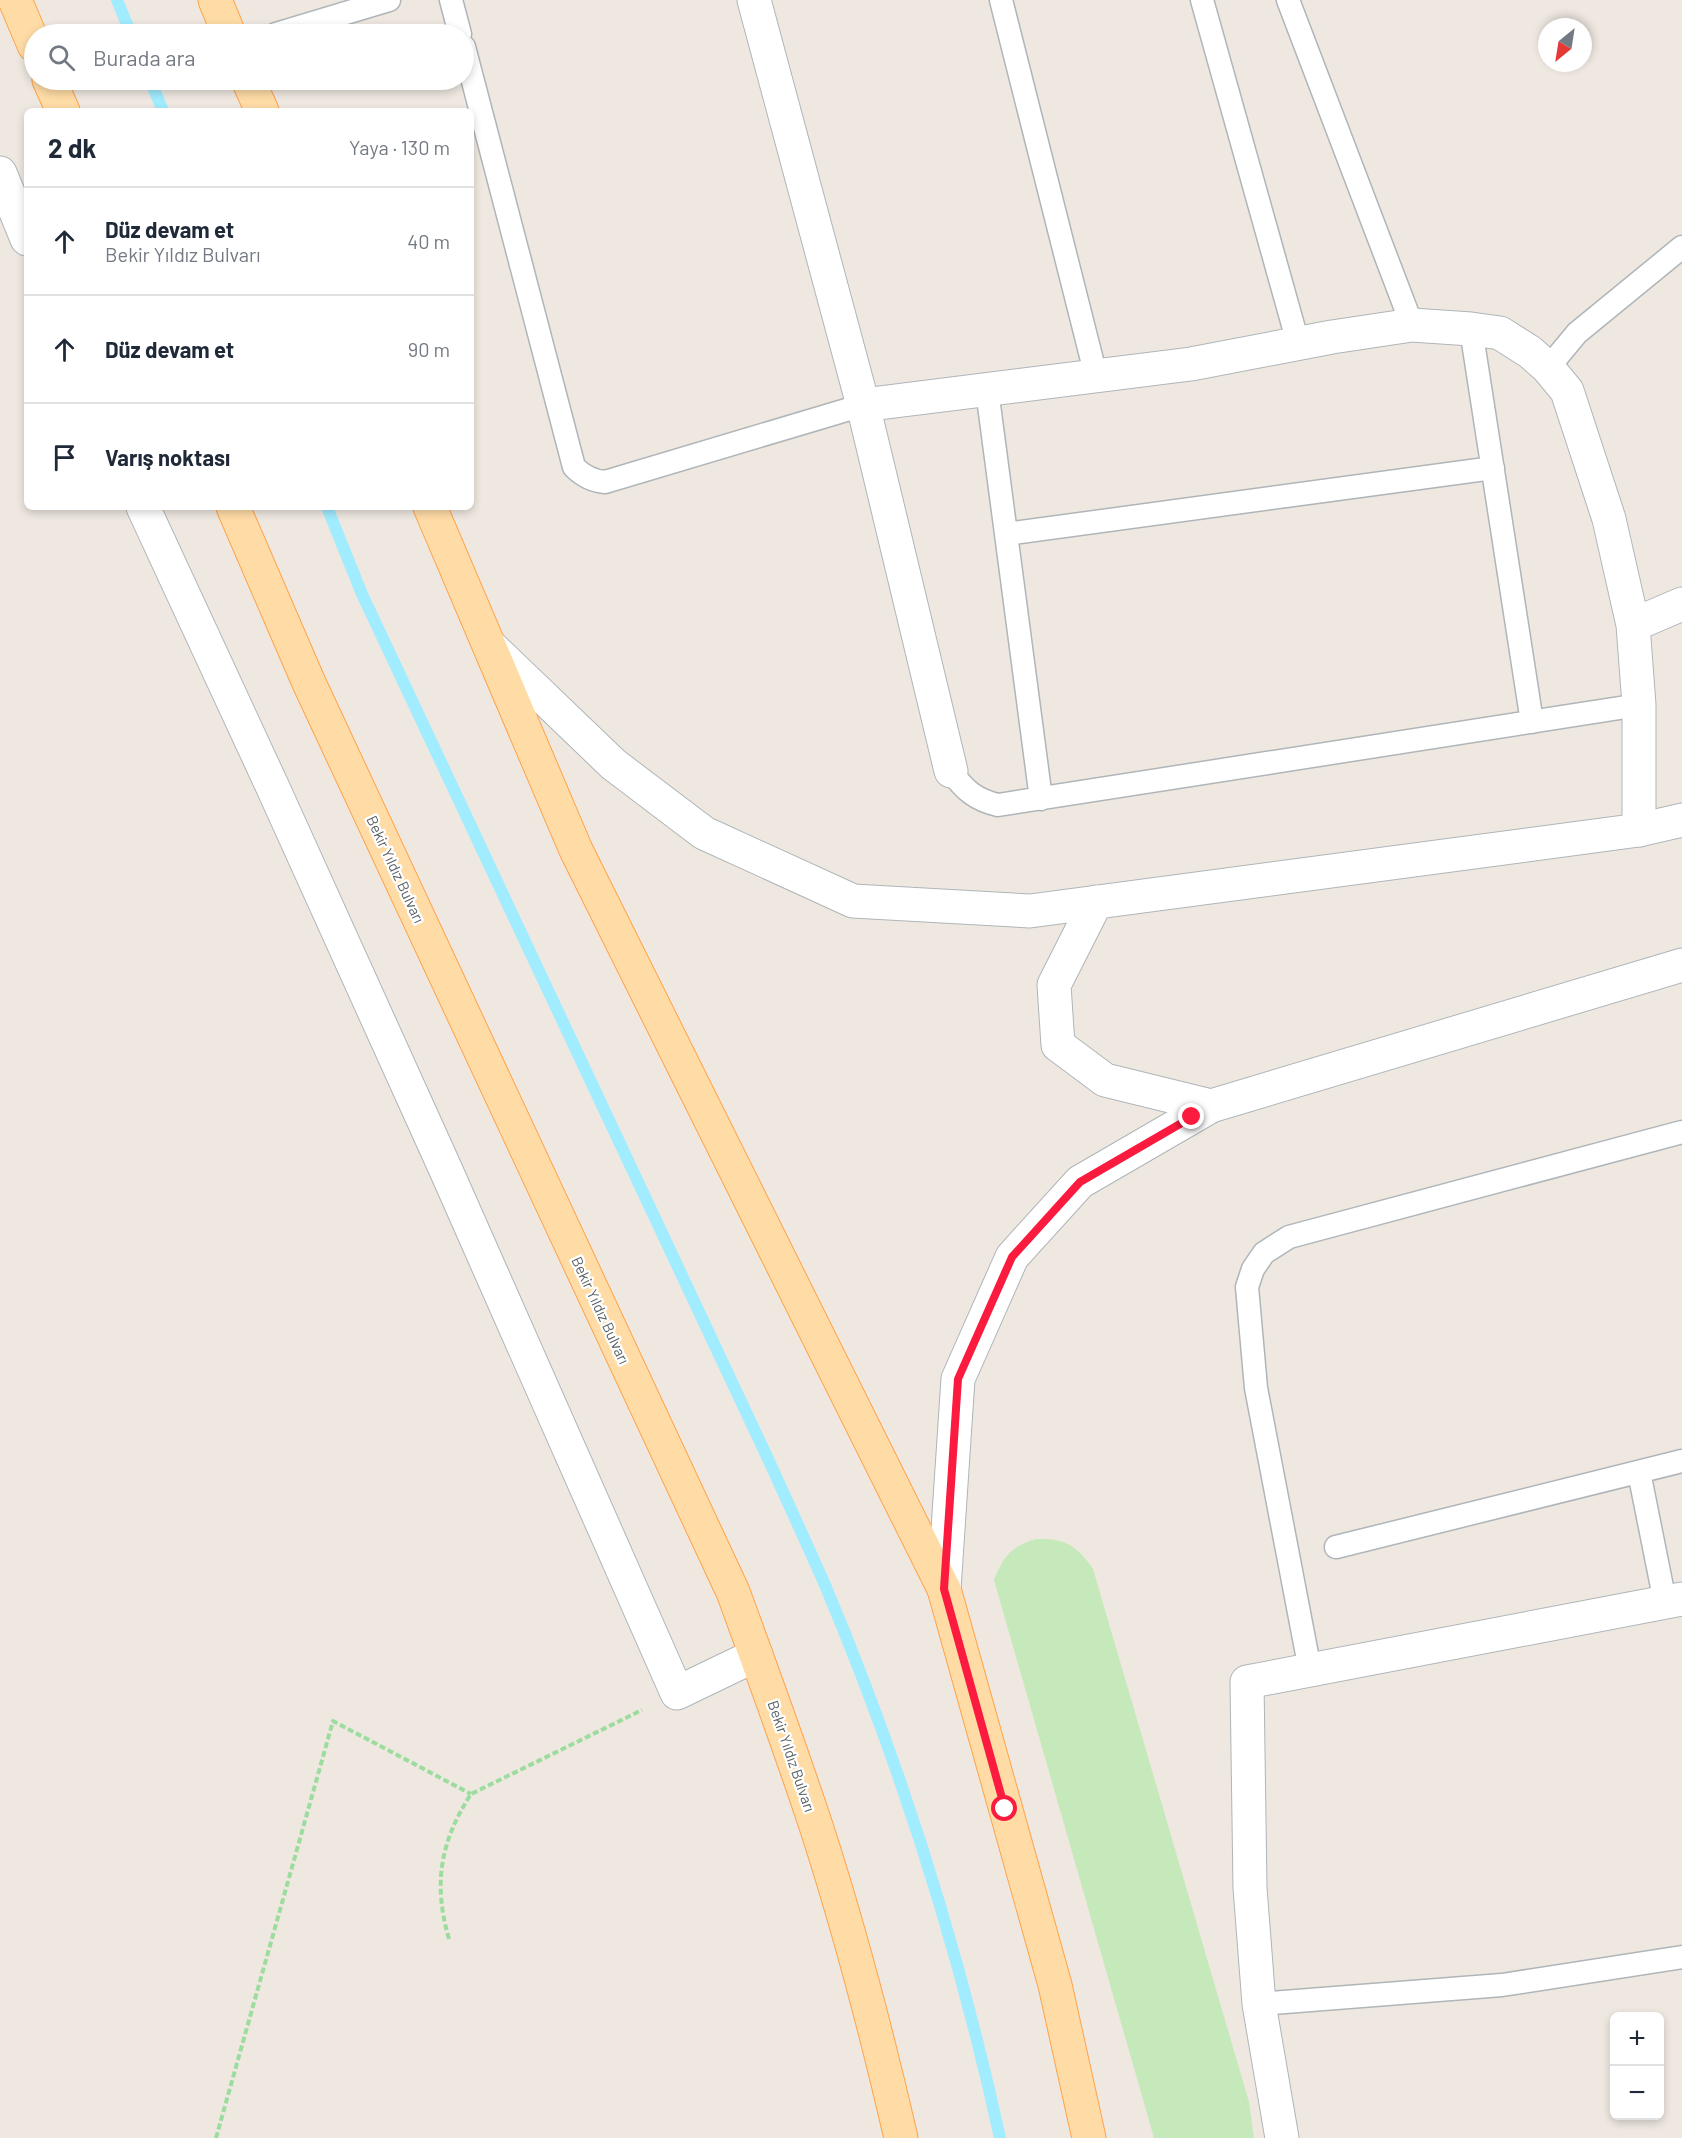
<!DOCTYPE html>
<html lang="tr">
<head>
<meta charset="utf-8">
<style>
  body { margin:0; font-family:Barlow,sans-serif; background:#f2f2f3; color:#1f2937 }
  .controls { position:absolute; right:18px; bottom:18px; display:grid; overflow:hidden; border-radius:9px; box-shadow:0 3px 9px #0003 }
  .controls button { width:54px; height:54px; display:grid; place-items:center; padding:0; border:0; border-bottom:2px solid #e0e1e3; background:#fff; color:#1f2937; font:30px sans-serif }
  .compass { position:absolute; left:1538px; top:18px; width:54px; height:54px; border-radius:50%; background:#fff; box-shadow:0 3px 9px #0003; rotate:210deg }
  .stop { position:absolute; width:18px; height:18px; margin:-14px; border:4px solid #fb1b3e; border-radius:50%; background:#fff }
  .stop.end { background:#fb1b3e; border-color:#fff; box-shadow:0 2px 6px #0008 }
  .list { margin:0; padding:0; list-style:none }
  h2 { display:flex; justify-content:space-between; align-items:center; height:78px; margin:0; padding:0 24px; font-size:26px }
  h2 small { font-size:20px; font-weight:400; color:#747a83 }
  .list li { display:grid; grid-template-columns:39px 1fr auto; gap:18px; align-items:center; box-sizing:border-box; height:108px; padding:0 24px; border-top:2px solid #e0e1e3 }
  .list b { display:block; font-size:22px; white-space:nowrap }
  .list p { margin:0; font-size:20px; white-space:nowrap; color:#747a83 }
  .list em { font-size:20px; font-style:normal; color:#747a83 }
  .icon { flex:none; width:33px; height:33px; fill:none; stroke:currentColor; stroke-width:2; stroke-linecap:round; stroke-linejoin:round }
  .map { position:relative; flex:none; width:1682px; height:2138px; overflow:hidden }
  .search { position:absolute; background:#fff; box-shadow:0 3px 9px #0003; left:24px; top:24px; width:450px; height:66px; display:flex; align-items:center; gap:15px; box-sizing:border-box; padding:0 21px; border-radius:33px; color:#747a83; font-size:22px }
  .panel { position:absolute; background:#fff; box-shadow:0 3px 9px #0003; left:24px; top:108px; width:450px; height:402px; border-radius:9px }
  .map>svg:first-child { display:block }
</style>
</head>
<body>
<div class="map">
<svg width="1682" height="2138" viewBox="0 0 1682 2138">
  <rect width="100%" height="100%" fill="#efe8e1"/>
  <!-- green -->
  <path fill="#c6e9bb" d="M1036 1539C1064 1538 1077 1545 1093 1569L1249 2102 1254 2138H1154L994 1580C1003 1556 1012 1546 1036 1539Z"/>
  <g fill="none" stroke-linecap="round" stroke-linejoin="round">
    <!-- stream -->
    <path stroke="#a1ecff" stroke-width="12" d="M117 0 131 34
      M150 80 163 111
      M327 507 362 594 769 1461C788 1503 807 1544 825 1585 900 1763 959 1950 1000 2138"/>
    <defs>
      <path id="service" d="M451 0 460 34
        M1001 0 1096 376
        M1202 0 1298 343
        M1288 0 1412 325
        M276 34 389 0
        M464 47 574 467C583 476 592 481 605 482L863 405
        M1471 329 1532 722
        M1548 368 1577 333 1682 247
        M987 390 1041 799
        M1006 534 1493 468
        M951 771C964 790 976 800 998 805L1639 705
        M1639 1472 1665 1602
        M1336 1547 1682 1461
        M1310 1670 1256 1388 1247 1287 1253 1269 1264 1253 1289 1237 1682 1132
        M1259 2004 1502 1985 1682 1957"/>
      <path id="minor" d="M754 0 863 405 951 771
        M0 173 27 239
        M863 405 1191 364 1332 337 1412 325 1471 329 1500 333 1530 352 1548 368 1567 391 1609 519 1633 625 1639 705V830
        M143 507 274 790 445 1168 677 1693 756 1655
        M1633 625 1682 604
        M1282 2138 1259 2004 1250 1888 1247 1682 1682 1599"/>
      <path id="tertiary" d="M489 645 613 764 704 833 853 901 1030 911 1639 830 1682 820
        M1096 902 1054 985 1058 1045 1105 1080 1211 1106
        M944 1589 958 1379 1012 1257 1080 1182 1211 1106 1682 965"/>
      <path id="primary" d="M15 0 34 45
        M215 0 229 34
        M49 80 63 111
        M248 80 262 111
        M233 507 309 683 733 1592C762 1671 791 1750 817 1829 850 1931 877 2034 901 2138
        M430 507 576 850 944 1589 1055 1985 1089 2138"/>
    </defs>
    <!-- service casing -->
    <use href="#service" stroke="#afb5b8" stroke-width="25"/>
    <!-- minor casing -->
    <use href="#minor" stroke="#afb5b8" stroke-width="35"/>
    <!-- tertiary casing -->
    <use href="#tertiary" stroke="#afb5b8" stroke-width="35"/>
    <!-- primary casing -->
    <use href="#primary" stroke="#ffa24a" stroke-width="35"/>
    <!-- path -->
    <path stroke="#9cdc9e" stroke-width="4" stroke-dasharray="6 3" stroke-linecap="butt" d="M449 1939C433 1884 440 1842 471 1794L642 1710
      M216 2138 333 1721 471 1794"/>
    <!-- service -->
    <use href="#service" stroke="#fff" stroke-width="22"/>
    <!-- minor -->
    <use href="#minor" stroke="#fff" stroke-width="33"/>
    <!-- tertiary -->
    <use href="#tertiary" stroke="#fff" stroke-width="33"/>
    <!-- primary -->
    <use href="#primary" stroke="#ffdca6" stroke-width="33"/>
  </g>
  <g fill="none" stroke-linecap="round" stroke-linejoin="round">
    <!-- route -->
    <path stroke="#fb1b3e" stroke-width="8" d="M1005 1809 944 1589 958 1379 1012 1257 1080 1182 1192 1117"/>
  </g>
  <g text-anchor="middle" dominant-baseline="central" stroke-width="4.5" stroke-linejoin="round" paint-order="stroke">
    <!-- street labels -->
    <g font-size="15" fill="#5a6164" stroke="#fff">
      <text transform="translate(396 869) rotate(65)">Bekir Yıldız Bulvarı</text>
      <text transform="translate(601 1310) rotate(65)">Bekir Yıldız Bulvarı</text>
      <text transform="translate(792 1756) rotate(71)">Bekir Yıldız Bulvarı</text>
    </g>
  </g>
</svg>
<div class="controls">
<button>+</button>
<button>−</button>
</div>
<svg class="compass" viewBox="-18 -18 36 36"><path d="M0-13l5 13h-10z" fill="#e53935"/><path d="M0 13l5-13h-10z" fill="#747a83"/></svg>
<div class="stop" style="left:1005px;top:1809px"></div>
<div class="stop end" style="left:1192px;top:1117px"></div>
<div class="search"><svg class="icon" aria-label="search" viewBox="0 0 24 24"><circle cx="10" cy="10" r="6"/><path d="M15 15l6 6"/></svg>Burada ara</div>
<section class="panel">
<h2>2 dk<small>Yaya · 130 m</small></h2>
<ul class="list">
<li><svg class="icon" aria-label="ahead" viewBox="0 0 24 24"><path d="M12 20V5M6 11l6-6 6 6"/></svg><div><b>Düz devam et</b><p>Bekir Yıldız Bulvarı</p></div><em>40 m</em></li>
<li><svg class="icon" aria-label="ahead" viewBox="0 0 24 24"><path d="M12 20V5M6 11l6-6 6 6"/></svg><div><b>Düz devam et</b></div><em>90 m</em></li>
<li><svg class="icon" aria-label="arrive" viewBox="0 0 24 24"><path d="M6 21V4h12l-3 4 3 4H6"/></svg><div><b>Varış noktası</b></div></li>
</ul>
</section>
</div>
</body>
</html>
